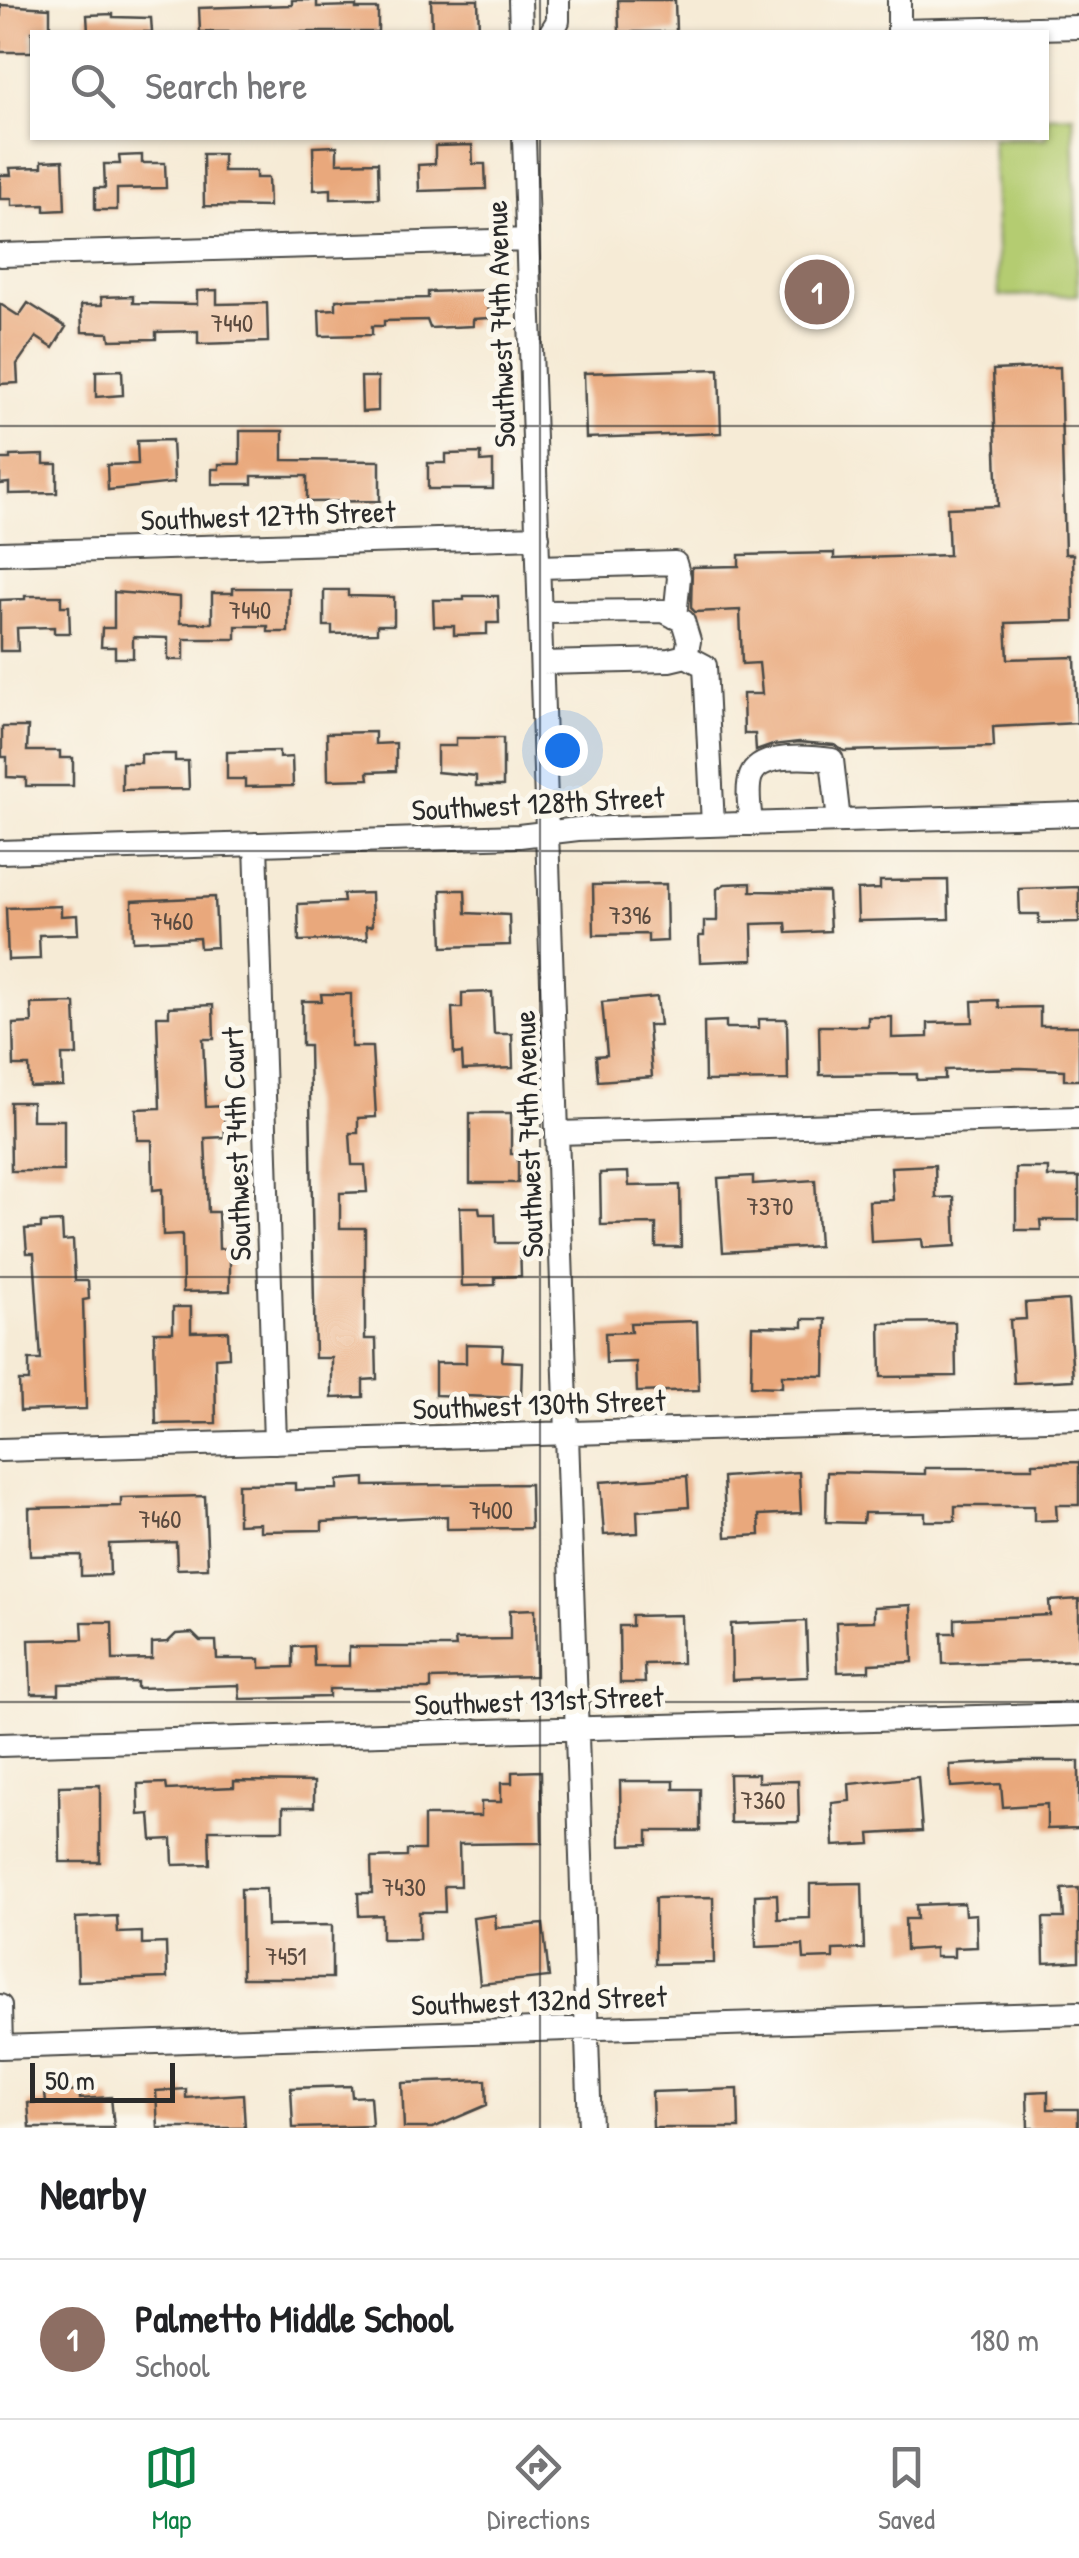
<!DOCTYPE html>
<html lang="en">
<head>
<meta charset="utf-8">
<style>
  body { margin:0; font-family:"Patrick Hand",sans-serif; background:#f6f6f6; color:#202124 }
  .scale { position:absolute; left:30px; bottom:25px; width:145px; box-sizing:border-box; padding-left:10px; border:5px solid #2b2b2b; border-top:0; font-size:28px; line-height:35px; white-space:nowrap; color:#2b2b2b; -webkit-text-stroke:8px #fbf7ec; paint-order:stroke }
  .you { position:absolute; left:562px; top:750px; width:35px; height:35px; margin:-25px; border:8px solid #fff; border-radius:50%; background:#1a73e8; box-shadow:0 0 0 15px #1a73e833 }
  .badge { display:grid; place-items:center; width:65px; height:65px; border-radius:50%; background:#0b8043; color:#fff; font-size:32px; font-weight:700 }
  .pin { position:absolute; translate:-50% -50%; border:5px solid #fff; box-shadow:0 2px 10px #0006 }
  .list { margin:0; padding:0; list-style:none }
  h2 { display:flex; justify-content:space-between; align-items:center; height:130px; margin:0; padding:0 40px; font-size:42px }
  h2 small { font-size:32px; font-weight:400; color:#757577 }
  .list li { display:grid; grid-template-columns:65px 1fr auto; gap:30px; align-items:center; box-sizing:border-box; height:160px; padding:0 40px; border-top:2px solid #e0e0e0 }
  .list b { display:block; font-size:38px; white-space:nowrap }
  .list p { margin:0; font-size:32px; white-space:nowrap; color:#757577 }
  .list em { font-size:32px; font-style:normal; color:#757577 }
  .icon { flex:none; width:55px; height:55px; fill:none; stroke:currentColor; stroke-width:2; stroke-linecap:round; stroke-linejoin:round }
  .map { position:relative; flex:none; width:1079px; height:2128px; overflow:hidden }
  .search { position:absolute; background:#fff; box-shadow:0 2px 8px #0004; left:30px; right:30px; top:30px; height:110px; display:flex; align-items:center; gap:25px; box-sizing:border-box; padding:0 35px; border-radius:0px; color:#757577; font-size:38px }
  .sheet { height:290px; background:#fff }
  nav { display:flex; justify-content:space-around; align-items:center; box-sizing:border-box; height:140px; border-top:2px solid #e0e0e0; background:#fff; font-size:28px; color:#757577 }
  nav a { display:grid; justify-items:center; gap:5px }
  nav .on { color:#0b8043 }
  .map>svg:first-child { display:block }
</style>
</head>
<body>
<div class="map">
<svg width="1079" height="2128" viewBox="0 0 1079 2128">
  <rect width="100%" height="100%" fill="#fbf7ec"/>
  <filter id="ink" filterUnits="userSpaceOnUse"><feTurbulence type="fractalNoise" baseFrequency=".01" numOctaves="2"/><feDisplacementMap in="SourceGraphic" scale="20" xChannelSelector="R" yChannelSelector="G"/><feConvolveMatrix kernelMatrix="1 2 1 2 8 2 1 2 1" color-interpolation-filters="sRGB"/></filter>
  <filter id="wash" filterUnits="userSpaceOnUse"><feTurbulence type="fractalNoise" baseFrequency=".0048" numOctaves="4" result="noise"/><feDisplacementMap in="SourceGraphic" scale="40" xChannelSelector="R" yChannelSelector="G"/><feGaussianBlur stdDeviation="2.25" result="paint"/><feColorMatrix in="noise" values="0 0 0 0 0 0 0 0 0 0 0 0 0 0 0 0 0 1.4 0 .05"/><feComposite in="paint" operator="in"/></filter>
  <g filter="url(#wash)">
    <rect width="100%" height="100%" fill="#f6ebd6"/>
    <!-- green -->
    <path fill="#b4cc71" stroke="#707c4e" stroke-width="2.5" d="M1073 115 1078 295 999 296 992 138H1046L1047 116Z"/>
    <g id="blocks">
      <!-- building -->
      <path fill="#e9a87b" d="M292 0H317V7L356 6V9H378V32H200L199 8 292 5Z
        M431 0H478L479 32H432Z
        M618 0H675L676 32H619Z
        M1 5 50 8V32H32V52H0Z
        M113 14V17L151 18 152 32H88L87 15Z
        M472 145 473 164H485L486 189 419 191 418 165 435 164V146Z
        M337 146V163L378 162 379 198 331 199V189L314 190 313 147Z
        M203 154H223V171H256V178H268L269 207 204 206Z
        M142 155V163H165L166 188 117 189V210H95V188H105L104 164H120L119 156Z
        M63 160 65 210 45 211V205L12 206V199H0V175H11L10 168 42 167V161Z
        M217 290V304L267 303 268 342 198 344V331L156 332V339L110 340 109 333 82 332 81 305H102L101 297 133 296V303L197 304V291Z
        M488 290 489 318 473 319V326L430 328 427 320 384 321V326H372V335L320 336 319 310 336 309V300L428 298V292Z
        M28 303 66 327 53 348 36 337 17 364 18 383 0 384V304L19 316Z
        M1060 367 1065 554H1073L1074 621 1006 623 1008 659 1075 657 1077 723 993 727 994 747 844 751 834 745 799 742 773 745 756 751 755 734H744L743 694H762L759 663 742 664 740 610 695 612 691 608 692 567 739 566V555L834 553V559L949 555 947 508 998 506 993 370Z
        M719 369 721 433 586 438 584 373Z
        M122 370 123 395 96 397V371Z
        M361 377H378V411L362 412Z
        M240 431H283V460L380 461V501L307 502V476H252V484H212V469H219V464H240Z
        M172 440 174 483 108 490 107 465 138 464 137 441Z
        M481 453V462L493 461V489H428V463H446V454Z
        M44 455V464H57V493L9 494V483L0 484V459H10V456Z
        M233 588H289L288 632H268V626H236V639H184V660H168V638L133 637V658H115V647H101L102 628H114V592L180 597V623H212V593H233Z
        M324 590H348V596L394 597V625H377V633L332 634V626H324Z
        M25 596H61V606H69L70 633H54V627L17 628 18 651H0V600L25 599Z
        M464 596H498L499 623H487V634L454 635V626H434L433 600H464Z
        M2 727H28L27 751H60V758H73V786H26V778L7 777V757H2Z
        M375 732V744L396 743V771L368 772 369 779 328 780 327 733Z
        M456 738H503V786H476V776L437 772V746H456Z
        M279 751V758L292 757 293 786 245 787V779H227V752Z
        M141 754H175V761H188L189 789 122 790V763H141Z
        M948 880 949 919 858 921 857 890 880 889V881Z
        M751 883V891L828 892 830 931 787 933 786 923 752 924 753 960 700 962 699 936H704V921H717V889L725 884Z
        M666 884 667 941 648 942V934L594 935 593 885Z
        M1079 887V922L1039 923V914H1020L1019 889Z
        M441 890H465L466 913 509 915 510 945 443 947Z
        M371 893 372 926H366L367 939 299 941 298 904 344 902 343 894Z
        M215 897 217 947 200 948 199 938 133 941 132 901Z
        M61 906V916L77 915 78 934 39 935 40 959 8 960 6 908Z
        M492 992 494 1034H512L513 1068 463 1070 462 1053 454 1054 452 1008H462V993Z
        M321 994H351V1047H372L376 1117 358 1118V1133H350L352 1165H365L367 1192 340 1193V1228H365V1339H376L377 1379 363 1380V1397L332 1398V1358H315L309 1046H302V1001H322Z
        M657 997 660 1025H648L652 1077 598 1081 596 1056 607 1055 602 1002Z
        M998 1000 999 1008 1040 1007V1026H1079V1080H1064V1070L1021 1068 945 1070V1079L917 1080V1074L820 1075 819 1026H868V1017H892V1038L928 1037V1023L973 1022 972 1001Z
        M75 1003 77 1055H62L63 1086 30 1087 29 1066H14L13 1024 32 1023 31 1004Z
        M213 1005 214 1039H203L206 1107 224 1106 225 1137 205 1138 208 1212H218L219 1249 230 1248V1291L183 1292 182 1234 163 1235 162 1189 153 1190 152 1140H137L136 1109 160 1108 157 1016H169V1007Z
        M759 1019H787L788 1080 705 1081 704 1022 726 1021V1028H759Z
        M10 1102H32V1120H64V1171H11Z
        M470 1113H511V1154H518V1183H470Z
        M935 1165 936 1198 954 1197 956 1246 923 1248 922 1239 871 1242 869 1201 893 1200 891 1167Z
        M1016 1168H1048V1177H1079V1220H1040L1041 1230H1016Z
        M628 1172 629 1186 680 1185 681 1247H656V1224L601 1225 600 1173Z
        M753 1176V1184L815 1180 819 1246 723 1252 718 1178Z
        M460 1207H479L480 1214H495L496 1243H520L521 1276 495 1277V1285L462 1286Z
        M62 1222 63 1241 73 1240 75 1281H88L89 1299 83 1300 86 1409 20 1411 19 1381H29V1360H41L34 1253H27L25 1229 41 1228V1223Z
        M1068 1300 1073 1380 1014 1383 1010 1320 1026 1319 1025 1303Z
        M173 1307H191V1332L228 1331 229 1357 215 1358 216 1423 156 1424 154 1332H173Z
        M803 1319H826L825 1376 782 1375V1387L751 1386 752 1326 803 1327Z
        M697 1321 699 1390 637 1392 636 1362 606 1363 605 1333 631 1332 630 1323Z
        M955 1322 956 1376 881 1377 880 1323Z
        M466 1344 503 1345 502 1361 522 1362 521 1398 435 1395V1363H466Z
        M1079 1462V1505H1056L1057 1520 1034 1521V1506H955V1521H925V1513H864L863 1523 826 1522 827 1472 925 1474V1468H1033V1463Z
        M799 1472 801 1513 759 1515 760 1535 726 1537 723 1477Z
        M687 1476 689 1507 637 1511 638 1533 604 1535 600 1482Z
        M365 1478V1486L530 1484 531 1528 447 1529V1516L322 1522V1530L260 1531V1523L238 1524V1484L295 1483V1490L338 1489V1480Z
        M205 1496 208 1568 177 1569 176 1542 109 1544 110 1575 81 1576V1555L30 1556 29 1508 121 1506V1498Z
        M1079 1599V1660L943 1664 942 1633H955V1619L1050 1615 1049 1601Z
        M911 1605 913 1662 869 1664V1671L838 1672 836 1622 874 1621V1607Z
        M535 1609 536 1676 431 1679V1689H329V1697L240 1699 239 1685 137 1688V1682L59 1684V1694H31L29 1640 83 1639 82 1622H112L113 1660 152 1659V1643L168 1642 176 1634 192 1633 200 1641H216L217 1659H260V1668L293 1667V1647L313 1646 314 1666H349V1647H456L455 1640 510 1639V1610Z
        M681 1615 682 1663 644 1664 645 1683H620L619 1626H632V1616Z
        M806 1621 808 1677 732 1680 731 1624Z
        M1024 1761H1079V1828L1047 1829V1804L1003 1807 1001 1784 951 1787 950 1765Z
        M541 1771 542 1843 459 1844 460 1886H444L445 1912H419V1939H382V1915L359 1916 358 1893H372L371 1858 407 1857V1850H424V1816H481V1802H501V1783H512V1772Z
        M729 1774H758V1782L798 1781 799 1822 730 1823Z
        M918 1777 922 1831 870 1834 871 1844 834 1846 832 1803 850 1801 849 1784Z
        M234 1781 314 1782V1807H283V1830H209L210 1864 173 1865 172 1839 152 1840 150 1814 139 1815 138 1784 166 1783 167 1790 234 1787Z
        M620 1781H674V1789H700V1831H648V1844L621 1845Z
        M100 1785V1862H60L59 1786Z
        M862 1883 864 1949 833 1950V1958L804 1959 803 1945 756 1947 755 1895 777 1894 778 1919 810 1918V1884Z
        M1079 1888V1961L1044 1963 1043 1918H1064L1062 1889Z
        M241 1889H266L267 1926 332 1925V1978H242Z
        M713 1897 714 1963 655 1964V1898Z
        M964 1903 965 1915 976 1914 977 1947 954 1948V1957H935V1948L906 1950 905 1919H917L916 1905Z
        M495 1915 496 1928 543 1924 549 1977 480 1984 473 1918Z
        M117 1916 118 1933 142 1932V1944L166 1943 167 1978 78 1981 76 1918Z
        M486 2080 487 2105 433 2128H404L402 2083Z
        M351 2086 352 2097 370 2096 372 2126 293 2128 291 2088Z
        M186 2089V2098L243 2094 245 2128H158L156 2091Z
        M738 2089 739 2128H653L652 2092Z
        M80 2091V2099L111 2097 114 2128H30L28 2103 46 2102 45 2094Z
        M1048 2091V2109H1078V2128H1028L1027 2092Z"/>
    </g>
  </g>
  <g filter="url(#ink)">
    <use href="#blocks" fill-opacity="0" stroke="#494845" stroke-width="2.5"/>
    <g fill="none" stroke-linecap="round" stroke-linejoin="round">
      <defs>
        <path id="minor" d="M520 0 521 32
          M899 0V31L1079 27
          M551 32 558 21V0
          M524 138 590 2128
          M0 255 527 240
          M0 553 538 537
          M539 567 675 563 679 577 675 617
          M540 612 664 611 683 621 689 641 686 656 669 660 542 663
          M686 656 705 666 713 825
          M751 824C750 810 746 789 751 776 760 752 812 757 832 760L839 821
          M256 844 275 1442
          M0 852 519 836 578 829 1079 814
          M557 1133 1079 1118
          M0 1450 1079 1418
          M0 1745 1079 1714
          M0 2006 1 2047
          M0 2047 1079 2013"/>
      </defs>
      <!-- minor casing -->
      <use href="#minor" stroke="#494845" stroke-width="26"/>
      <!-- minor -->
      <use href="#minor" stroke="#fff" stroke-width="22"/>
    </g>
  </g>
  <!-- grid -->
  <path fill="none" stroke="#2b2b2b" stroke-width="2.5" stroke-opacity="0.55" d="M540 0V32M540 138V2128M0 426H1079M0 851H1079M0 1277H1079M0 1702H1079"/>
  <g text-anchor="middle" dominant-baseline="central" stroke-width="10" stroke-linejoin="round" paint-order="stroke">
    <!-- number labels -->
    <g font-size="25" fill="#5a4a3f">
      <text x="232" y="323">7440</text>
      <text x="250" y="610">7440</text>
      <text x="630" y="915">7396</text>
      <text x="172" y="921">7460</text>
      <text x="770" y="1206">7370</text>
      <text x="491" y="1510">7400</text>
      <text x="160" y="1519">7460</text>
      <text x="763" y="1800">7360</text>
      <text x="404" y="1887">7430</text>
      <text x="286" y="1956">7451</text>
    </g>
    <!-- street labels -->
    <g font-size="30" fill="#2b2b2b" stroke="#fbf7ec">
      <text transform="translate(500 324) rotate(-92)">Southwest 74th Avenue</text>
      <text transform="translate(268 515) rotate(-2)">Southwest 127th Street</text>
      <text transform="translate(538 803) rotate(-3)">Southwest 128th Street</text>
      <text transform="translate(528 1134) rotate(-92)">Southwest 74th Avenue</text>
      <text transform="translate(236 1144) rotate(-92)">Southwest 74th Court</text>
      <text transform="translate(539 1404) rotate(-2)">Southwest 130th Street</text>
      <text transform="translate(539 1700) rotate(-2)">Southwest 131st Street</text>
      <text transform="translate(539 2000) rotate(-2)">Southwest 132nd Street</text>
    </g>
  </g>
</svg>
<div class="scale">50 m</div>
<div class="you"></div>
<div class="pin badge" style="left:817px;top:292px;background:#8d6e63">1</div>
<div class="search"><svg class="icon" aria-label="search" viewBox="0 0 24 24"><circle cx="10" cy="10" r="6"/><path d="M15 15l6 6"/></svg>Search here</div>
</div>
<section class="sheet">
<h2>Nearby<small></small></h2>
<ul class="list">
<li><span class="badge" style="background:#8d6e63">1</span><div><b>Palmetto Middle School</b><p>School</p></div><em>180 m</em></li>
</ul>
</section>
<nav>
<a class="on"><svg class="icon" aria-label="map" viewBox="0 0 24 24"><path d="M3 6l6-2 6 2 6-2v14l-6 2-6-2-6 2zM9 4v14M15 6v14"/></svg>Map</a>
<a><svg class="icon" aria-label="directions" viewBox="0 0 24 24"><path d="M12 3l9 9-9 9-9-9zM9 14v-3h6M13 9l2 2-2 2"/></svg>Directions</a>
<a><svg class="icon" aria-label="saved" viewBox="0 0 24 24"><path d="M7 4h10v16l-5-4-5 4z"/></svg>Saved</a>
</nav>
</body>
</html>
